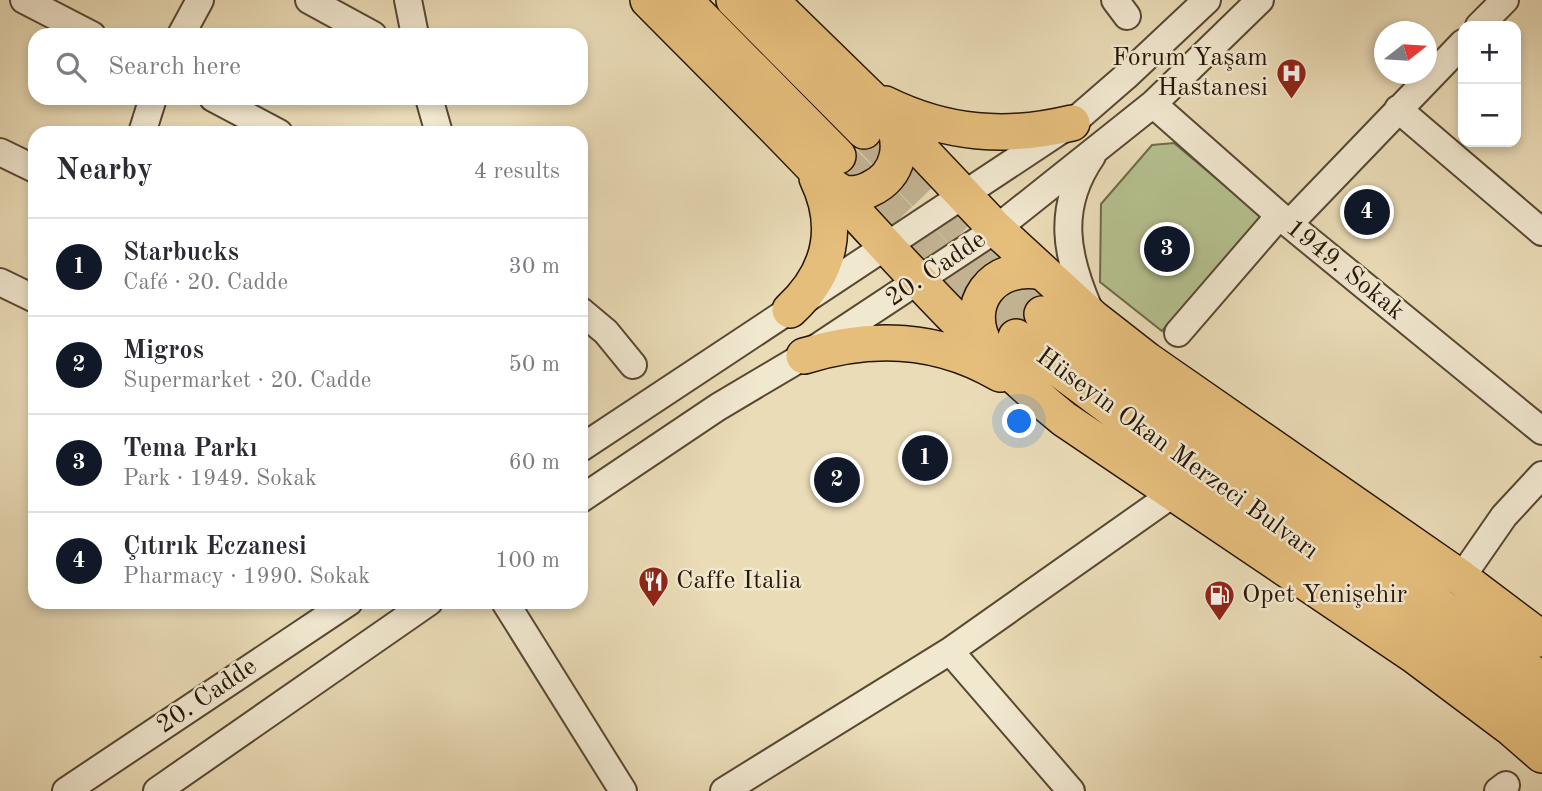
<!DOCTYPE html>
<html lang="en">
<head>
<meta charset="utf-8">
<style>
  body { margin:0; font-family:"Old Standard TT",serif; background:#f2f2f3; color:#2b2b33 }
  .controls { position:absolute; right:21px; top:21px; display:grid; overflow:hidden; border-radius:14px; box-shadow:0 4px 10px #0003 }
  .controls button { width:63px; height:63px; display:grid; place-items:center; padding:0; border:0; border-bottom:2px solid #e1e1e2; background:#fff; color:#2b2b33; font:35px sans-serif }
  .compass { position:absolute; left:1374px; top:21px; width:63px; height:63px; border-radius:50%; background:#fff; box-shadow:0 4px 10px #0003; rotate:73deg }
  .you { position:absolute; left:1020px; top:422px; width:24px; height:24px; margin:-18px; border:5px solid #fff; border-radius:50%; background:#1a73e8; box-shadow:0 0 0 10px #1a73e833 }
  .badge { display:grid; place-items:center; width:46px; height:46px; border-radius:50%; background:#111827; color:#fff; font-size:23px; font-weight:700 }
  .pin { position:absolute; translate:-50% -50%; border:4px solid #fff; box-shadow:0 2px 7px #0006 }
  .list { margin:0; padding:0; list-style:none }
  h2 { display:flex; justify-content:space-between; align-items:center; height:91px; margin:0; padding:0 28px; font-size:30px }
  h2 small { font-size:23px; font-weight:400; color:#7c7c81 }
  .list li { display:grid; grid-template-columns:46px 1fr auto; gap:21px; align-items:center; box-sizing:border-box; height:98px; padding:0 28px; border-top:2px solid #e1e1e2 }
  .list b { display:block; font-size:26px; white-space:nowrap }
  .list p { margin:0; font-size:23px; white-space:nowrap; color:#7c7c81 }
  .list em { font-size:23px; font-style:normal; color:#7c7c81 }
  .icon { flex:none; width:38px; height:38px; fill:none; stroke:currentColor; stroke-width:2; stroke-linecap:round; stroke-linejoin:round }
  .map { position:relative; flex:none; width:1542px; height:791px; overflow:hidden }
  .search { position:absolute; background:#fff; box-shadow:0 4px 10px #0003; left:28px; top:28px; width:560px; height:77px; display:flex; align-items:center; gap:18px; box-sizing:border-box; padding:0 24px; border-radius:21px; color:#7c7c81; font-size:26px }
  .panel { position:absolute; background:#fff; box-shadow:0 4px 10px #0003; left:28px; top:126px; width:560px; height:483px; border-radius:21px }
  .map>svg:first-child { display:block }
</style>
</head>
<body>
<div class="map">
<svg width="1542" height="791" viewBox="0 0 1542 791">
  <rect width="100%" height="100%" fill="#eadcb7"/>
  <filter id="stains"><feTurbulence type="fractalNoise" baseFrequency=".00286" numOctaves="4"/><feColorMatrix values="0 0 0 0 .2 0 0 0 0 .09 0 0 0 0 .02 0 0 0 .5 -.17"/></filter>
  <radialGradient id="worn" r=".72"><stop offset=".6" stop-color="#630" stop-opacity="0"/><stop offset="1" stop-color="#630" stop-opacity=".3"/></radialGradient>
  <!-- green -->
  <path fill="#b5c08f" stroke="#6e6b4a" stroke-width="2" d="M1174 143 1261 216 1162 331 1100 282 1101 204 1152 145Z"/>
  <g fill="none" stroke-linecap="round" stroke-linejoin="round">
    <!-- major-tunnel -->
    <path stroke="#c3b494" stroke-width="35" stroke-dasharray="35 18" stroke-linecap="butt" d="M864 131 1042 314
      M838 156 1016 337"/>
    <defs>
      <path id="minor" d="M24 0 92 35
        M309 0 373 35
        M408 0 415 35
        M1115 0 1127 16
        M1479 26 1505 0
        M181 35 200 0
        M213 98 279 133
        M429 98 439 133
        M1153 104 1289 224 1542 431
        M1398 109 1542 232
        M142 133 153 98
        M0 152 35 169
        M1289 224 1463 43
        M0 282 35 299
        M1089 309C1066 256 1056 208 1092 156
        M581 311 606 332 633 365
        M1178 333 1279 216
        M581 448 1072 123 1125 77 1207 0
        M581 499 718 407 804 356 996 229 1153 104 1260 0
        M1461 578 1504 516 1542 475
        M505 602 623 791
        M950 651 1071 791
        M66 791 349 602
        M157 791 429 602
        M724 791 950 651 1174 493
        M1498 791 1506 785"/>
      <path id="major" d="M648 0C708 61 769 120 827 182 903 264 978 349 1064 419L1415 656 1511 728 1542 755
        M684 0 838 156
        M734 0 864 131
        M770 0 886 113 996 229 1092 317 1147 360 1461 578 1542 639
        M885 104C946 134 1006 139 1072 123
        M829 184C833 187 839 191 843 193 852 195 863 193 870 189 900 176 906 141 888 115
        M790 310C830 273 841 228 817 178
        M1042 314 1117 373 1542 680
        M1016 337 1136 427 1542 717
        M987 349C960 305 993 262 1042 272
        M804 356C871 335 939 338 1000 374"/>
    </defs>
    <!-- minor casing -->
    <use href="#minor" stroke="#584832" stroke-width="30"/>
    <!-- major casing -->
    <use href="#major" stroke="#271606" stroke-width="38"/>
    <!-- minor -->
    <use href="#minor" stroke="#f1e8d0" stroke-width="26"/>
    <!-- major -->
    <use href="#major" stroke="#e5be7c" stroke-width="35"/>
  </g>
  <!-- icons -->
  <defs>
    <symbol id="hospital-pin" viewBox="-11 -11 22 30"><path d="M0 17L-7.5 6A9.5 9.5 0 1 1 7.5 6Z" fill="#8f2418" stroke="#f1e8d0"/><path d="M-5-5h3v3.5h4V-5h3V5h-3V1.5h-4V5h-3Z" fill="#fff"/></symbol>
    <symbol id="restaurant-pin" viewBox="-11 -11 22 30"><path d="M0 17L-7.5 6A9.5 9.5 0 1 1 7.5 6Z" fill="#8f2418" stroke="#f1e8d0"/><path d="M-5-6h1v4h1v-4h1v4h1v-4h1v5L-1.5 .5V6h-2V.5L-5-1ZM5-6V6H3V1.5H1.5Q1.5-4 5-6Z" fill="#fff"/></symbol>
    <symbol id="fuel-pin" viewBox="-11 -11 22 30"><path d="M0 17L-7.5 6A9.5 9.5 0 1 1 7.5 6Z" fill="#8f2418" stroke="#f1e8d0"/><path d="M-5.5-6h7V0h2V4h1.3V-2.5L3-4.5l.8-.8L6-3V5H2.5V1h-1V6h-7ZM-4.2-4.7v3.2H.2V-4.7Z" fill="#fff"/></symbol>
  </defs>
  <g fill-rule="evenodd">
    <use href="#hospital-pin" x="1274" y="56" width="35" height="47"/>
    <use href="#restaurant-pin" x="636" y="564" width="35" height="47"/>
    <use href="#fuel-pin" x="1202" y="578" width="35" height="47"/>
  </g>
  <g text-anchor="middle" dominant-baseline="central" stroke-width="5" stroke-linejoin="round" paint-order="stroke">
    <!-- poi labels -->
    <g font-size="26" fill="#271606" stroke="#f1e8d0" text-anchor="start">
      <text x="1268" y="58" text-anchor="end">Forum Yaşam<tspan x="1268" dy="30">Hastanesi</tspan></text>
      <text x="676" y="581">Caffe Italia</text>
      <text x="1242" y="595">Opet Yenişehir</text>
    </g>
    <!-- street labels -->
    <g font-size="26" fill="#271606" stroke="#f1e8d0">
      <text transform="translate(936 269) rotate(-34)">20. Cadde</text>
      <text transform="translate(1345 270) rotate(39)">1949. Sokak</text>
      <text transform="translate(1177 454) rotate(36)">Hüseyin Okan Merzeci Bulvarı</text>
      <text transform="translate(207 696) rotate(-34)">20. Cadde</text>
    </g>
  </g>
  <rect width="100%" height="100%" filter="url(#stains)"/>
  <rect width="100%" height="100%" fill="url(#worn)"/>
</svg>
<div class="controls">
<button>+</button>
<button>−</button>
</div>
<svg class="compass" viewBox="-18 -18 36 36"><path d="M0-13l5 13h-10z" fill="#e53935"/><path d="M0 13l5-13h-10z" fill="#7c7c81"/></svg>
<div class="you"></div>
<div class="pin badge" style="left:925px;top:458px">1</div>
<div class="pin badge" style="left:837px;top:480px">2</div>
<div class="pin badge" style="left:1167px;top:249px">3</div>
<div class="pin badge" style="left:1367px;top:212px">4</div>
<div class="search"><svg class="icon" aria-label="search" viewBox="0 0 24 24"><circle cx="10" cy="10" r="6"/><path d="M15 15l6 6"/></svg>Search here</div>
<section class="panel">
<h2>Nearby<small>4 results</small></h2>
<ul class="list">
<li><span class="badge">1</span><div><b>Starbucks</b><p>Café · 20. Cadde</p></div><em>30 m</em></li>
<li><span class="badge">2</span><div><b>Migros</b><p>Supermarket · 20. Cadde</p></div><em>50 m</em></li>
<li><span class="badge">3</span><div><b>Tema Parkı</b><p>Park · 1949. Sokak</p></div><em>60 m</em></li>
<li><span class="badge">4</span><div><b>Çıtırık Eczanesi</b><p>Pharmacy · 1990. Sokak</p></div><em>100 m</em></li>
</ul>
</section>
</div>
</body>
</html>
